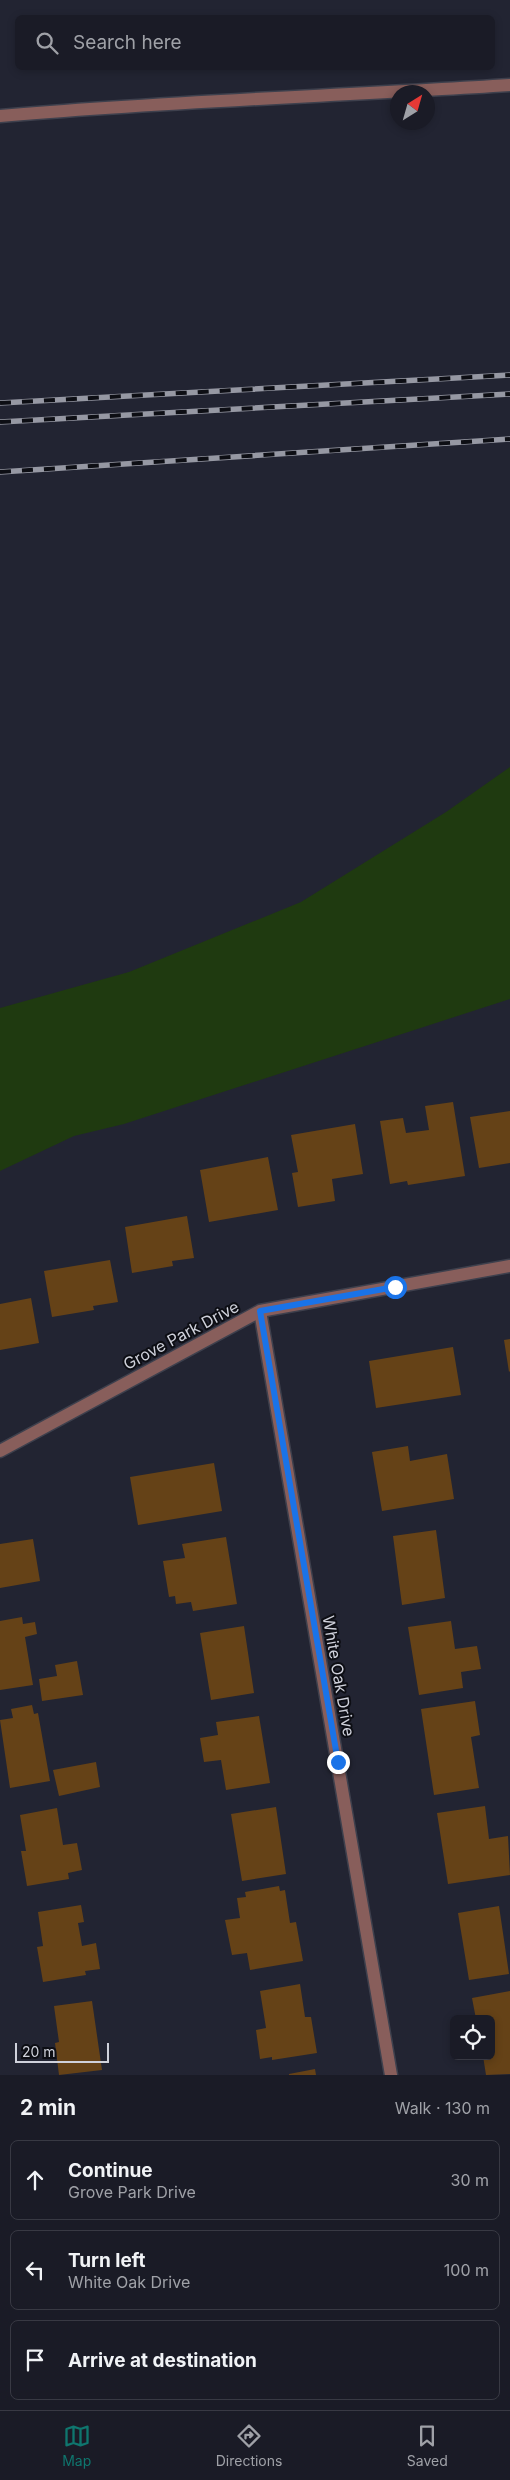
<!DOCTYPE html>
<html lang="en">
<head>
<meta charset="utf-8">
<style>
  body { margin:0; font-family:Inter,sans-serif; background:#272832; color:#f1f3f6 }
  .controls { position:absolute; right:15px; bottom:15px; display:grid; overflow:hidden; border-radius:8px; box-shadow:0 2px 8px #0003 }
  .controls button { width:45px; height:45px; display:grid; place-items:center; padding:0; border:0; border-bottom:1px solid #383943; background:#1a1b26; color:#f1f3f6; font:25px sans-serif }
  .compass { position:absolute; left:390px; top:85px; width:45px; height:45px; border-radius:50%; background:#1a1b26; box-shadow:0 2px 8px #0003; rotate:37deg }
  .scale { position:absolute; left:15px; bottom:12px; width:94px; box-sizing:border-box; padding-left:5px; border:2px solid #cfd1db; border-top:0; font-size:14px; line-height:18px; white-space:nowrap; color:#cfd1db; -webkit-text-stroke:4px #0d0e14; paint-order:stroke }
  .stop { position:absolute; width:15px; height:15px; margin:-11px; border:4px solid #1a73e8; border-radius:50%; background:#fff }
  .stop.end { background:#1a73e8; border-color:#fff; box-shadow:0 1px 5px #0008 }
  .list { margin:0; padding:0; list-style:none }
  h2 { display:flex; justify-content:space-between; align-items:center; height:65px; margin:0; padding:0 20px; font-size:21px }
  h2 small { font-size:16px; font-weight:400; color:#9fa1a7 }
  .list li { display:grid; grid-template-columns:32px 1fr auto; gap:15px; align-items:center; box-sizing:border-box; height:80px; margin:0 10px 10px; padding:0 10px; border:1px solid #383943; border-radius:8px }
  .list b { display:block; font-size:19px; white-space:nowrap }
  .list p { margin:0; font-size:16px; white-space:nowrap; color:#9fa1a7 }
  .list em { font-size:16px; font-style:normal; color:#9fa1a7 }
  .icon { flex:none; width:28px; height:28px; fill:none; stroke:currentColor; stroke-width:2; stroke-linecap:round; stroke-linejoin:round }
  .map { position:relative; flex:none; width:510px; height:2075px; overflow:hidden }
  .search { position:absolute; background:#1a1b26; box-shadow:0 2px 8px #0003; left:15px; right:15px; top:15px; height:55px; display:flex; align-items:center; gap:12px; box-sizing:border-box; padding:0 18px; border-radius:8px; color:#9fa1a7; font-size:19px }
  .sheet { height:335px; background:#1a1b26 }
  nav { display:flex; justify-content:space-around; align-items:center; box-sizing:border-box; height:70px; border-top:1px solid #383943; background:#1a1b26; font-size:14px; color:#9fa1a7 }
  nav a { display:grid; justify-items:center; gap:2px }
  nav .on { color:#0f766e }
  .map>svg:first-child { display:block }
</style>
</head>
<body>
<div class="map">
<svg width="510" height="2075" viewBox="0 0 510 2075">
  <rect width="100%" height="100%" fill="#222432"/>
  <!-- green -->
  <path fill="#1f3a10" d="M510 767V999L124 1124 74 1136 0 1171V1008L129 972 301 902 446 812Z"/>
  <!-- building -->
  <path fill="#654217" d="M453 1102 465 1176 408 1185 407 1181 390 1184 380 1121 403 1118 406 1133 429 1130 425 1106Z
    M510 1111V1163L479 1168 470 1117Z
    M355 1124 363 1174 332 1179 335 1201 298 1207 292 1173 298 1172 291 1135Z
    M268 1157 278 1210 209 1222 200 1170Z
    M187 1216 194 1258 172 1261 173 1266 132 1273 125 1227Z
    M110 1260 118 1302 93 1306 94 1310 52 1317 44 1271Z
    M31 1298 39 1343 0 1350V1304Z
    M510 1339V1371L509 1372 504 1340Z
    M453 1347 461 1395 376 1408 369 1361Z
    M408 1446 410 1461 447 1454 454 1499 382 1511 372 1452Z
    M214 1463 222 1511 138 1525 130 1477Z
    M436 1530 445 1598 402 1605 393 1536Z
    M226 1537 237 1604 193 1611 191 1602 176 1604 175 1596 169 1597 163 1561 185 1558 182 1544Z
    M33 1539 40 1581 0 1588V1544Z
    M22 1617 23 1624 35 1622 37 1634 25 1637 33 1685 0 1690V1621Z
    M451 1621 455 1649 477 1646 481 1669 461 1672 463 1688 419 1695 408 1627Z
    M244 1626 254 1693 211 1700 200 1633Z
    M77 1661 83 1695 42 1701 39 1679 57 1676 55 1665Z
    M475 1701 480 1735 471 1737 479 1788 434 1795 421 1709Z
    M32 1705 34 1714 38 1713 50 1781 10 1788 0 1720 13 1718 11 1709Z
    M259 1716 270 1783 226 1790 221 1760 204 1762 200 1738 218 1735 216 1722Z
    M96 1762 100 1787 59 1796 53 1770Z
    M485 1806 489 1839 508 1836 510 1875 448 1884 437 1813Z
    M276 1807 286 1874 242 1881 231 1814Z
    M57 1808 63 1845 77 1843 82 1870 68 1873 69 1879 27 1886 21 1851H26L20 1815Z
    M279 1886 280 1891 285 1890 290 1923 296 1922 303 1961 250 1970 247 1953 232 1955 225 1920 240 1918 237 1898 246 1897 245 1892Z
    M81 1905 84 1922 78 1923 82 1946 96 1943 100 1969 85 1971 86 1975 43 1982 37 1947 43 1946 38 1912Z
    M499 1906 509 1974 469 1980 458 1913Z
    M300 1984 305 2017H311L317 2053 272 2060V2057L260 2059 256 2030 266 2028 260 1991Z
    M510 1991V2074L486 2075 483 2056H491V2019H476L472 1998Z
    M92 2001 102 2070 59 2075 55 2043 59 2042 54 2006Z
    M315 2069 316 2075H289V2074Z"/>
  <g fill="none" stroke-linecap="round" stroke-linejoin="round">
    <defs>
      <path id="minor" d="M0 116C170 101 340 96 510 85
        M260 1311 391 2075
        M0 1451 260 1311 510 1266"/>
    </defs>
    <!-- minor casing -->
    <use href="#minor" stroke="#3e404d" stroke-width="15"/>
    <!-- minor -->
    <use href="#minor" stroke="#885e5b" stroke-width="12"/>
    <defs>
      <path id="rail" d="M0 403 510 375
        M0 422 510 394
        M0 472 510 439"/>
    </defs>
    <!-- rail casing -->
    <use href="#rail" stroke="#9698a3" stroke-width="5.5"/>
    <!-- rail -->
    <use href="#rail" stroke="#0d0e14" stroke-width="4" stroke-dasharray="11" stroke-linecap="butt"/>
  </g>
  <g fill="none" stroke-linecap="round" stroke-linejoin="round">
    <!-- route -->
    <path stroke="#1a73e8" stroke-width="6" d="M338 1762 260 1311 395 1287"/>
  </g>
  <g text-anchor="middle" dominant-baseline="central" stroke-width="4" stroke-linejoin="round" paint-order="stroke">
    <!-- street labels -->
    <g font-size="16" fill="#cfd1db" stroke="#0d0e14">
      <text transform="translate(181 1335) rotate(-28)">Grove Park Drive</text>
      <text transform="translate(339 1676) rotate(80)">White Oak Drive</text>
    </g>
  </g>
</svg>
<div class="controls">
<button><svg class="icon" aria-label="locate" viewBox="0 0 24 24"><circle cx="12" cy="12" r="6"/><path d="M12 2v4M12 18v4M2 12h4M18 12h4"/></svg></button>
</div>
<svg class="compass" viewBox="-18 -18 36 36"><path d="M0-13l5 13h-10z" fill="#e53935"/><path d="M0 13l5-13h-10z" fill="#9fa1a7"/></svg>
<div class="scale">20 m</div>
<div class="stop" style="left:395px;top:1287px"></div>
<div class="stop end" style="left:338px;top:1762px"></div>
<div class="search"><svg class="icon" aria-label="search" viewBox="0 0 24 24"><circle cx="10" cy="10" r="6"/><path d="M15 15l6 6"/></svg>Search here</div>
</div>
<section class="sheet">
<h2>2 min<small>Walk · 130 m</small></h2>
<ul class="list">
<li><svg class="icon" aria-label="ahead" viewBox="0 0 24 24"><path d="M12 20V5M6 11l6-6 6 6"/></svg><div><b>Continue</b><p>Grove Park Drive</p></div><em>30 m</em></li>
<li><svg class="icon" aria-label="left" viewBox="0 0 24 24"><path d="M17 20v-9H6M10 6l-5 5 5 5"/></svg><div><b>Turn left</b><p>White Oak Drive</p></div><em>100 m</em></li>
<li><svg class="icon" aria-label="arrive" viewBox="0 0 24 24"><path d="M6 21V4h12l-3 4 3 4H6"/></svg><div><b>Arrive at destination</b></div></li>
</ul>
</section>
<nav>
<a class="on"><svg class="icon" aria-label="map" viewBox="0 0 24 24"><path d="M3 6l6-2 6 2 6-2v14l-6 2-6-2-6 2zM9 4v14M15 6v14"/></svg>Map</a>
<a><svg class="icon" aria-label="directions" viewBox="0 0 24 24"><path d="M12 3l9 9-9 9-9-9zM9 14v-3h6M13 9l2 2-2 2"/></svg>Directions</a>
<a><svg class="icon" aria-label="saved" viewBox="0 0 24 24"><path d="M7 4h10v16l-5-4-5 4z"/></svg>Saved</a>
</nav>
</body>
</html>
